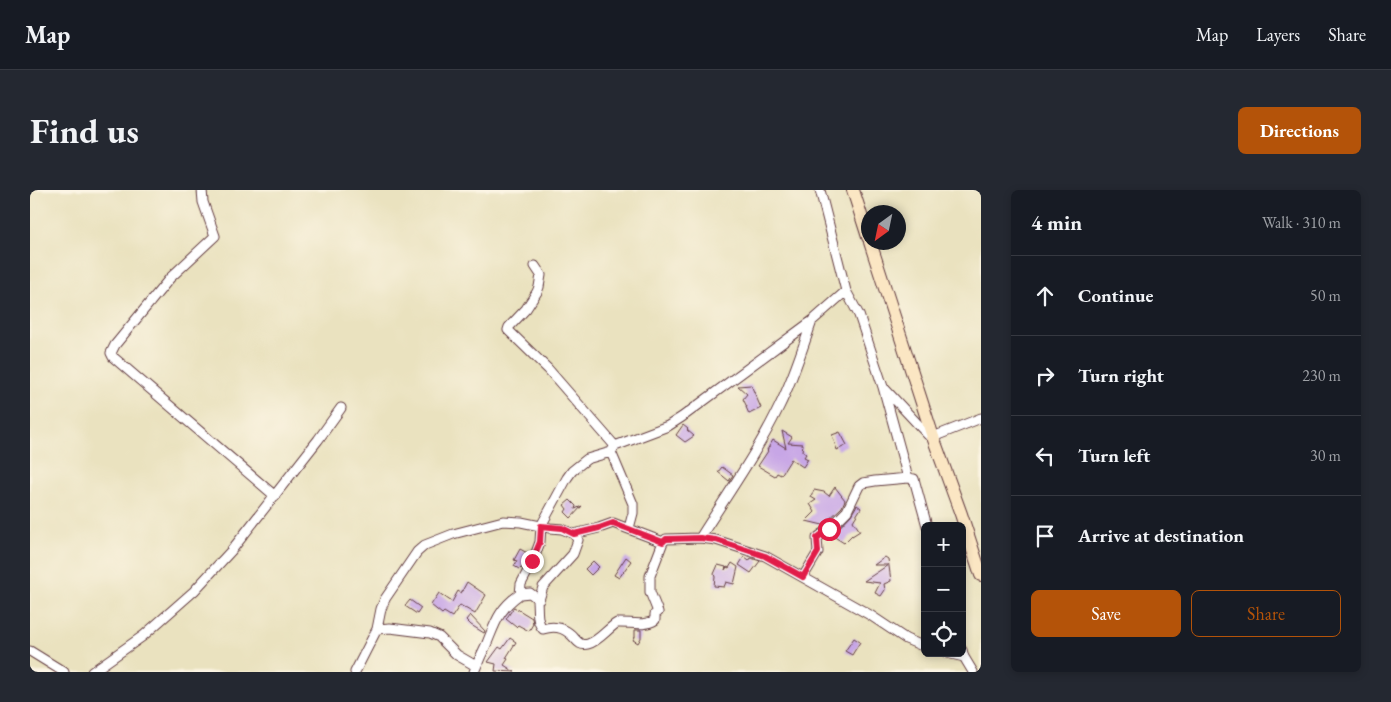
<!DOCTYPE html>
<html lang="en">
<head>
<meta charset="utf-8">
<style>
  body { margin:0; font-family:"EB Garamond",serif; background:#242831; color:#f1f3f6 }
  .controls { position:absolute; right:15px; bottom:15px; display:grid; overflow:hidden; border-radius:8px; box-shadow:0 2px 8px #0003 }
  .controls button { width:45px; height:45px; display:grid; place-items:center; padding:0; border:0; border-bottom:1px solid #363941; background:#171b24; color:#f1f3f6; font:25px sans-serif }
  .compass { position:absolute; left:831px; top:15px; width:45px; height:45px; border-radius:50%; background:#171b24; box-shadow:0 2px 8px #0003; rotate:213deg }
  .stop { position:absolute; width:15px; height:15px; margin:-11px; border:4px solid #e11d48; border-radius:50%; background:#fff }
  .stop.end { background:#e11d48; border-color:#fff; box-shadow:0 1px 5px #0008 }
  .list { margin:0; padding:0; list-style:none }
  h2 { display:flex; justify-content:space-between; align-items:center; height:65px; margin:0; padding:0 20px; font-size:21px }
  h2 small { font-size:16px; font-weight:400; color:#9ea1a6 }
  .list li { display:grid; grid-template-columns:32px 1fr auto; gap:15px; align-items:center; box-sizing:border-box; height:80px; padding:0 20px; border-top:1px solid #363941 }
  .list b { display:block; font-size:19px; white-space:nowrap }
  .list em { font-size:16px; font-style:normal; color:#9ea1a6 }
  .actions { display:flex; gap:10px; padding:15px 20px }
  .actions a { flex:1; padding:11px 0; border:1px solid #b45309; border-radius:8px; text-align:center; font-size:18px; color:#b45309 }
  .actions .main { background:#b45309; color:#fff }
  .icon { flex:none; width:28px; height:28px; fill:none; stroke:currentColor; stroke-width:2; stroke-linecap:round; stroke-linejoin:round }
  .map { position:relative; flex:none; width:951px; height:482px; overflow:hidden; border-radius:8px }
  header { display:flex; align-items:center; gap:30px; box-sizing:border-box; height:70px; padding:0 25px; background:#171b24; border-bottom:1px solid #363941 }
  header strong { font-size:24px }
  nav { display:flex; gap:28px; margin-inline-start:auto; font-size:18px }
  .intro { display:flex; align-items:center; justify-content:space-between; box-sizing:border-box; height:120px; padding:0 30px }
  h1 { margin:0; font-size:35px }
  .button { padding:12px 22px; border-radius:8px; background:#b45309; color:#fff; font-size:18px; font-weight:700 }
  main { display:flex; gap:30px; padding:0 30px }
  aside { flex:1; background:#171b24; border-radius:8px; box-shadow:0 2px 8px #0003 }
  .map>svg:first-child { display:block }
</style>
</head>
<body>
<header>
<strong>Map</strong>
<nav><a>Map</a><a>Layers</a><a>Share</a></nav>
</header>
<div class="intro"><h1>Find us</h1><a class="button">Directions</a></div>
<main>
<div class="map">
<svg width="951" height="482" viewBox="0 0 951 482">
  <rect width="100%" height="100%" fill="#fcf5e5"/>
  <filter id="ink" filterUnits="userSpaceOnUse"><feTurbulence type="fractalNoise" baseFrequency=".02" numOctaves="2"/><feDisplacementMap in="SourceGraphic" scale="10" xChannelSelector="R" yChannelSelector="G"/><feConvolveMatrix kernelMatrix="1 2 1 2 8 2 1 2 1" color-interpolation-filters="sRGB"/></filter>
  <filter id="wash" filterUnits="userSpaceOnUse"><feTurbulence type="fractalNoise" baseFrequency=".0096" numOctaves="4" result="noise"/><feDisplacementMap in="SourceGraphic" scale="20" xChannelSelector="R" yChannelSelector="G"/><feGaussianBlur stdDeviation="1.12" result="paint"/><feColorMatrix in="noise" values="0 0 0 0 0 0 0 0 0 0 0 0 0 0 0 0 0 1.4 0 .05"/><feComposite in="paint" operator="in"/></filter>
  <g filter="url(#wash)">
    <rect width="100%" height="100%" fill="#eae2bf"/>
    <g id="blocks">
      <!-- building -->
      <path fill="#c7a6e6" d="M721 195 731 218 719 224 716 217H717L713 209 717 204 708 196Z
        M653 235 658 239 657 240 664 246 655 252 646 245Z
        M752 241 762 247 758 253 773 254 772 261 776 264 774 267 778 269 773 277 761 269 751 285 747 283 745 286 728 276 738 261 737 260 743 250 756 258Z
        M810 242 817 255 807 260 802 245Z
        M692 277 703 285 699 291 688 282Z
        M805 297 815 310 812 317 793 335 776 331 785 322 780 314 786 310 781 307 784 300 794 302 799 306Z
        M540 310 546 316 545 319 552 316 541 328 535 322 537 319 534 315Z
        M827 315 831 318 823 331 830 341 822 346V345L814 353 803 346V344L821 325Z
        M490 359 499 364 491 379 490 378 489 379 484 376 487 371 484 370Z
        M596 367 601 371 589 388 584 385Z
        M714 367 719 371 721 368 730 371 721 383 709 375Z
        M855 367 858 369 861 391 854 394 855 400 851 406 845 403 850 393 834 391 858 375H844Z
        M563 371 569 377 561 385 555 379Z
        M702 373 708 377 704 394 696 392 694 397 684 396 685 387 684 384 688 375 696 377 695 380 697 377 699 378Z
        M437 392 456 405 445 424 430 415 422 427 414 422 412 424 401 415 409 403 422 412 428 401 431 403Z
        M380 410 391 418 387 424 375 416Z
        M484 417 502 428 503 434 499 441 488 435 486 437 476 429Z
        M440 425 455 441 454 443 441 435 436 430Z
        M605 440H611V448L608 453 603 450 605 447Z
        M480 448 486 452 476 468 478 469 474 475 485 482 465 481 466 474 458 472 469 457 472 459Z
        M824 448 830 452 822 465 815 461Z"/>
    </g>
  </g>
  <g filter="url(#ink)">
    <use href="#blocks" fill-opacity="0" stroke="#623c41" stroke-width="1"/>
    <g fill="none" stroke-linecap="round" stroke-linejoin="round">
      <defs>
        <path id="street" d="M172 0 173 12 185 46 140 88 85 155 81 163 83 167 245 306
          M790 0 816 101 829 125 853 197 878 288 884 289 897 336
          M505 76 511 85 509 97 507 102 496 119 479 137 478 140 518 179 585 256
          M855 199 898 245 903 247 951 228
          M581 262 603 314V323L599 338
          M544 344 569 338 583 333 633 352
          M670 348C697 305 727 263 749 217 763 189 772 160 782 131
          M773 387 788 362 787 348 799 339 817 321 829 296 833 293 845 291 878 288
          M490 404 500 403 509 410 507 411C508 421 506 432 513 439 522 436 532 437 539 443 546 448 548 457 558 454 569 451 577 439 587 433 599 432 614 437 625 430V424L628 422 620 402V386L633 352 636 349 670 348 686 350 735 366 840 425 876 449 895 457
          M347 439 360 438 400 443 409 447 427 465 446 476
          M932 460 934 467 943 482
          M0 461 34 482
          M917 463 934 467
          M62 482 113 446 164 401 201 361 288 250 311 218
          M325 482 347 439 351 419 355 409 387 362 395 355 423 344 473 331 491 332 520 338 532 339 544 344 548 350 543 364 513 397 509 410
          M444 482C448 472 452 463 457 453 466 431 469 419 490 404L491 394 503 371 510 352 511 336 537 288 542 281 557 269 581 262 585 256 638 236 652 227 782 131 816 101"/>
        <path id="secondary" d="M823 0 838 47
          M840 52 903 247 931 324 951 385"/>
      </defs>
      <!-- street casing -->
      <use href="#street" stroke="#623c41" stroke-width="11"/>
      <!-- secondary casing -->
      <use href="#secondary" stroke="#623c41" stroke-width="14"/>
      <!-- street -->
      <use href="#street" stroke="#fff" stroke-width="9"/>
      <!-- secondary -->
      <use href="#secondary" stroke="#fbe6c3" stroke-width="12"/>
    </g>
  </g>
  <g fill="none" stroke-linecap="round" stroke-linejoin="round" filter="url(#ink)">
    <!-- route -->
    <path stroke="#e11d48" stroke-width="6" d="M502 371 510 352 511 336 532 338 544 344 569 338 583 333 633 352 636 349 670 348 686 350 735 366 773 387 788 362 787 348 799 339"/>
  </g>
</svg>
<div class="controls">
<button>+</button>
<button>−</button>
<button><svg class="icon" aria-label="locate" viewBox="0 0 24 24"><circle cx="12" cy="12" r="6"/><path d="M12 2v4M12 18v4M2 12h4M18 12h4"/></svg></button>
</div>
<svg class="compass" viewBox="-18 -18 36 36"><path d="M0-13l5 13h-10z" fill="#e53935"/><path d="M0 13l5-13h-10z" fill="#9ea1a6"/></svg>
<div class="stop" style="left:799px;top:339px"></div>
<div class="stop end" style="left:502px;top:371px"></div>
</div>
<aside>
<h2>4 min<small>Walk · 310 m</small></h2>
<ul class="list">
<li><svg class="icon" aria-label="ahead" viewBox="0 0 24 24"><path d="M12 20V5M6 11l6-6 6 6"/></svg><div><b>Continue</b></div><em>50 m</em></li>
<li><svg class="icon" aria-label="right" viewBox="0 0 24 24"><path d="M7 20v-9h11M14 6l5 5-5 5"/></svg><div><b>Turn right</b></div><em>230 m</em></li>
<li><svg class="icon" aria-label="left" viewBox="0 0 24 24"><path d="M17 20v-9H6M10 6l-5 5 5 5"/></svg><div><b>Turn left</b></div><em>30 m</em></li>
<li><svg class="icon" aria-label="arrive" viewBox="0 0 24 24"><path d="M6 21V4h12l-3 4 3 4H6"/></svg><div><b>Arrive at destination</b></div></li>
</ul>
<div class="actions"><a class="main">Save</a><a>Share</a></div>
</aside>
</main>
</body>
</html>
